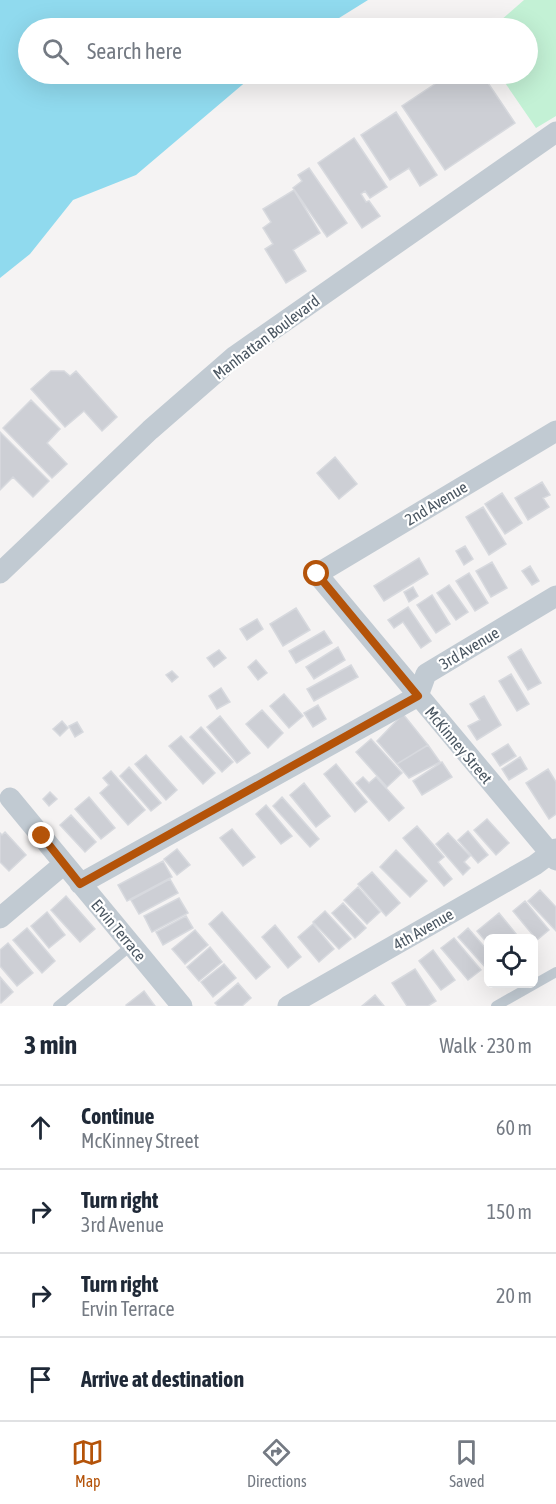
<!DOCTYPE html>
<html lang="en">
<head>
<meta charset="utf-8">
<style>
  body { margin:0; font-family:"Asap Condensed",sans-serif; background:#f2f2f3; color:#1f2937 }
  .controls { position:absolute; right:18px; bottom:18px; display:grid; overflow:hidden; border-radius:9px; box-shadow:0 6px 24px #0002 }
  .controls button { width:54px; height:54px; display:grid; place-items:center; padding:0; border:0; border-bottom:2px solid #e0e1e3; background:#fff; color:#1f2937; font:30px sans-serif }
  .stop { position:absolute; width:18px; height:18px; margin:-14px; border:4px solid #b45309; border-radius:50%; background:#fff }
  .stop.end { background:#b45309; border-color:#fff; box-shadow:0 2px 6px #0008 }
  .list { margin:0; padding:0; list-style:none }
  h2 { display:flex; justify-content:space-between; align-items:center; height:78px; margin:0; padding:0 24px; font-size:26px }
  h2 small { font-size:20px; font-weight:400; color:#747a83 }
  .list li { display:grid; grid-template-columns:39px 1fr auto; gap:18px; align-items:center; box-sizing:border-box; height:84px; padding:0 24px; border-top:2px solid #e0e1e3 }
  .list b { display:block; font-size:22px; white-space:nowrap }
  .list p { margin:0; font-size:20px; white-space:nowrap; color:#747a83 }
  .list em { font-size:20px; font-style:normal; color:#747a83 }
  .icon { flex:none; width:33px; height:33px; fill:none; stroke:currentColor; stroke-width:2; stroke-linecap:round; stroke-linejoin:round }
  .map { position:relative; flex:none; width:556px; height:1006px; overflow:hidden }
  .search { position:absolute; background:#fff; box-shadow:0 6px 24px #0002; left:18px; right:18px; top:18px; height:66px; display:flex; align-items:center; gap:15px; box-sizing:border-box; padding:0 21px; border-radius:33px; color:#747a83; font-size:22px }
  .sheet { height:414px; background:#fff }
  nav { display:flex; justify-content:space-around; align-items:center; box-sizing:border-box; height:84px; border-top:2px solid #e0e1e3; background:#fff; font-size:16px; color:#747a83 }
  nav a { display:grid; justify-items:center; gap:3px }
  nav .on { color:#b45309 }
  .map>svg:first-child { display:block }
</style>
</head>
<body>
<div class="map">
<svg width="556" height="1006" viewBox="0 0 556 1006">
  <rect width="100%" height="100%" fill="#f5f3f3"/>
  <!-- green -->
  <path fill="#c3f1d5" d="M524 0H556V116L536 128 499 74H528V28H492Z"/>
  <!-- water -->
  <path fill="#90daee" d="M0 0H368L323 28H28V74H255L136 175 73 200 30 254 0 278Z"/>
  <!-- building -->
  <path fill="#cdcfd5" stroke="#d7d9de" stroke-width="1.5" d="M450 74H482L515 123 445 170 402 106Z
    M396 112 437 175 420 186 409 168 390 180 361 135Z
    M354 138 387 187 370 198 365 191 361 194 366 202 369 201 380 216 362 228 318 163Z
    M309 168 347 223 327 237 293 188 302 181 298 175Z
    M294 190 320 233 293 250 306 271 286 283 265 249 273 244 263 228 271 222 263 209Z
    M51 371H64L70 376 76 371 117 417 102 431 84 411 65 427 31 389Z
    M31 400 60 429 47 443 67 464 52 478 3 428Z
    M0 432 49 481 33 497 13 477 0 490Z
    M335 457 357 484 339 499 317 473Z
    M542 482 550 495 543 498 549 507 528 520 515 498Z
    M502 493 522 523 505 534 485 504Z
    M483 507 506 544 489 555 466 517Z
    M465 546 473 559 464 565 456 551Z
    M419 558 428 574 384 601 374 586Z
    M492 562 507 588 491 597 476 571Z
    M530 566 539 581 532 585 522 571Z
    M469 573 488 603 475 611 456 581Z
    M449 585 468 612 456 620 437 593Z
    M413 587 418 596 409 602 404 592Z
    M432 595 450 624 436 633 417 605Z
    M408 607 431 641 421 648 403 622 394 628 388 620Z
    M296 608 310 630 283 646 270 624Z
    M257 619 263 629 247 640 240 629Z
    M324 631 332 643 296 663 289 651Z
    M338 647 345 660 314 679 306 667Z
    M521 649 541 683 528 690 508 657Z
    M219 650 226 658 214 667 207 658Z
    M256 660 267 673 258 680 248 667Z
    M351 665 358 677 314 701 307 689Z
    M172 671 178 677 172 682 166 675Z
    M511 674 529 704 517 711 499 681Z
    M221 688 230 702 217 709 209 696Z
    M284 694 303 716 289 728 270 706Z
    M484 696 501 725 477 740 468 726 480 720 470 704Z
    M318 705 326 719 313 727 304 713Z
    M262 710 283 733 268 748 246 724Z
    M403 714 428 745 397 764 377 741Z
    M220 716 250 753 237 763 207 727Z
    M62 721 68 728 60 736 53 729Z
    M77 722 83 732 75 737 69 726Z
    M201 727 233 762 222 772 190 737Z
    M181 736 215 773 203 784 169 746Z
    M371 739 402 773 387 787 356 752Z
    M508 744 516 756 500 766 492 754Z
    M428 745 440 762 409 778 397 764Z
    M146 755 177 790 166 800 135 764Z
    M520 757 527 769 509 780 502 769Z
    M442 762 452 777 422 795 413 781Z
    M336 764 367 802 355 812 324 774Z
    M129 767 161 803 151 811 120 776Z
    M548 769 556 782V814L549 819 526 783Z
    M111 771 145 810 128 825 100 793 109 785 103 778Z
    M363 777 369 783 376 777 404 808 389 821 356 783Z
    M304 783 330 816 316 827 290 795Z
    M50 792 57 799 49 806 43 799Z
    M89 797 115 828 101 839 75 809Z
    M282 797 319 839 310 847 273 806Z
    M266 805 292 836 281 844 256 814Z
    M71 815 96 842 85 852 60 825Z
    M487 819 509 843 496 855 474 830Z
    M417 826 444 857 438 862 452 879 444 886 403 838Z
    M232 829 255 857 243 866 220 838Z
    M468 831 488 855 478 863 458 840Z
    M5 832 26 855 9 871 0 862V833L2 835Z
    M448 833 470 856 464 862 470 868 463 875 436 844Z
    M177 849 190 865 177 875 164 859Z
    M396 850 427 881 410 897 380 867Z
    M163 861 172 877 127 901 118 885Z
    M372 872 400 903 386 916 358 884Z
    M170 879 178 893 139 914 131 900Z
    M358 887 380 912 367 924 344 900Z
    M540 890 556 907V931L528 901Z
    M66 896 95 929 80 942 51 910Z
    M179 898 188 913 152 932 144 916Z
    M525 901 549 930 537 940 513 911Z
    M343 903 366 928 355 938 332 913Z
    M325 911 351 939 339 949 313 922Z
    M47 912 65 935 49 948 31 926Z
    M222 912 270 967 256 979 209 924Z
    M499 913 517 935 513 938H488V944L477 931Z
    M186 916 193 928 163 945 156 932Z
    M313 924 334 949 319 962 298 937Z
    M275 925 301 957 288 968 262 937Z
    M27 928 55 961 42 973 13 940Z
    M468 928 488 951V965L486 968 458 937Z
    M195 930 208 945 185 964 172 949Z
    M454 938 481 970 468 980 441 948Z
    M8 943 33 973 17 986 0 966V950Z
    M210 947 222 962 199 981 187 967Z
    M433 950 455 980 441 990 419 961Z
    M224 964 236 978 213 997 201 982Z
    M415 969 436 1001 428 1006H407L392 983Z
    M0 977 13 992 1 1003 0 1002Z
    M238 983 251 998 242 1006H218L215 1003Z
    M144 991 155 1006H127L126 1005Z
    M375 995 384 1006H362Z"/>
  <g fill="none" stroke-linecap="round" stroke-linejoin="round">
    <!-- service -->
    <path stroke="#c1cad2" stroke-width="10" d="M58 1006 132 945
      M496 1006 556 972"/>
    <!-- minor -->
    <path stroke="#c1cad2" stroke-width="21" d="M556 431 317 574 556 860
      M0 573 150 430 235 356 556 132
      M10 798 182 1006
      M80 884 418 696 426 674 556 596
      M0 918 64 864
      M288 1006 535 865 556 849"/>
  </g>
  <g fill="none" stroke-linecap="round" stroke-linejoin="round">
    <!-- route -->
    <path stroke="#b45309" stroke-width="8" d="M42 836 80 884 418 696 317 574"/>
  </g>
  <g text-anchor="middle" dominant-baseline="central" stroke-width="4.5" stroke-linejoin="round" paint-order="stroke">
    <!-- street labels -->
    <g font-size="16" fill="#4a5661" stroke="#fff">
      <text transform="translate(266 337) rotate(-37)">Manhattan Boulevard</text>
      <text transform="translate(436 503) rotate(-31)">2nd Avenue</text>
      <text transform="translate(469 648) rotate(-31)">3rd Avenue</text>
      <text transform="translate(459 745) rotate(50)">McKinney Street</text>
      <text transform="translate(423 929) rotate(-30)">4th Avenue</text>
      <text transform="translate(119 930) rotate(50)">Ervin Terrace</text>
    </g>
  </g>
</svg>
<div class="controls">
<button><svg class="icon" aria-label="locate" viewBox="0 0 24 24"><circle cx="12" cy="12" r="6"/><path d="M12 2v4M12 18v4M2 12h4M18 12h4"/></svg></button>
</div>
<div class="stop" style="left:317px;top:574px"></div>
<div class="stop end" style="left:42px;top:836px"></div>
<div class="search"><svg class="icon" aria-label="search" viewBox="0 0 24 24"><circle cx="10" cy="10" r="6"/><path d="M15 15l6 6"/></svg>Search here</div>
</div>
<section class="sheet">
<h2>3 min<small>Walk · 230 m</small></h2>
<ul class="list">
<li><svg class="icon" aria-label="ahead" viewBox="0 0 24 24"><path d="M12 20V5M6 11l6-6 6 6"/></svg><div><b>Continue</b><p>McKinney Street</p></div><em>60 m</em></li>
<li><svg class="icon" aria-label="right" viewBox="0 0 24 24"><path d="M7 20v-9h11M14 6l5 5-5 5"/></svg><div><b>Turn right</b><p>3rd Avenue</p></div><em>150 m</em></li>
<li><svg class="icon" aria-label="right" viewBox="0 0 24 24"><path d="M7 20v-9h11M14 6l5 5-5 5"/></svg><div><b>Turn right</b><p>Ervin Terrace</p></div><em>20 m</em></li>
<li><svg class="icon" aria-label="arrive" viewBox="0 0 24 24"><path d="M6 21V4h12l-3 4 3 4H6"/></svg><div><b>Arrive at destination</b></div></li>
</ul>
</section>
<nav>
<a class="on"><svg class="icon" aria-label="map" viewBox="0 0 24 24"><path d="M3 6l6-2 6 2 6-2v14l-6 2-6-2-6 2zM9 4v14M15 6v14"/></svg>Map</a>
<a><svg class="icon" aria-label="directions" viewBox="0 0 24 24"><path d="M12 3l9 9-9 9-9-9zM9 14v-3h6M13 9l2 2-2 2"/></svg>Directions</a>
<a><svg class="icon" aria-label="saved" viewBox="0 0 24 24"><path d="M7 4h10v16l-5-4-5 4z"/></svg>Saved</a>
</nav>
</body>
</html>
